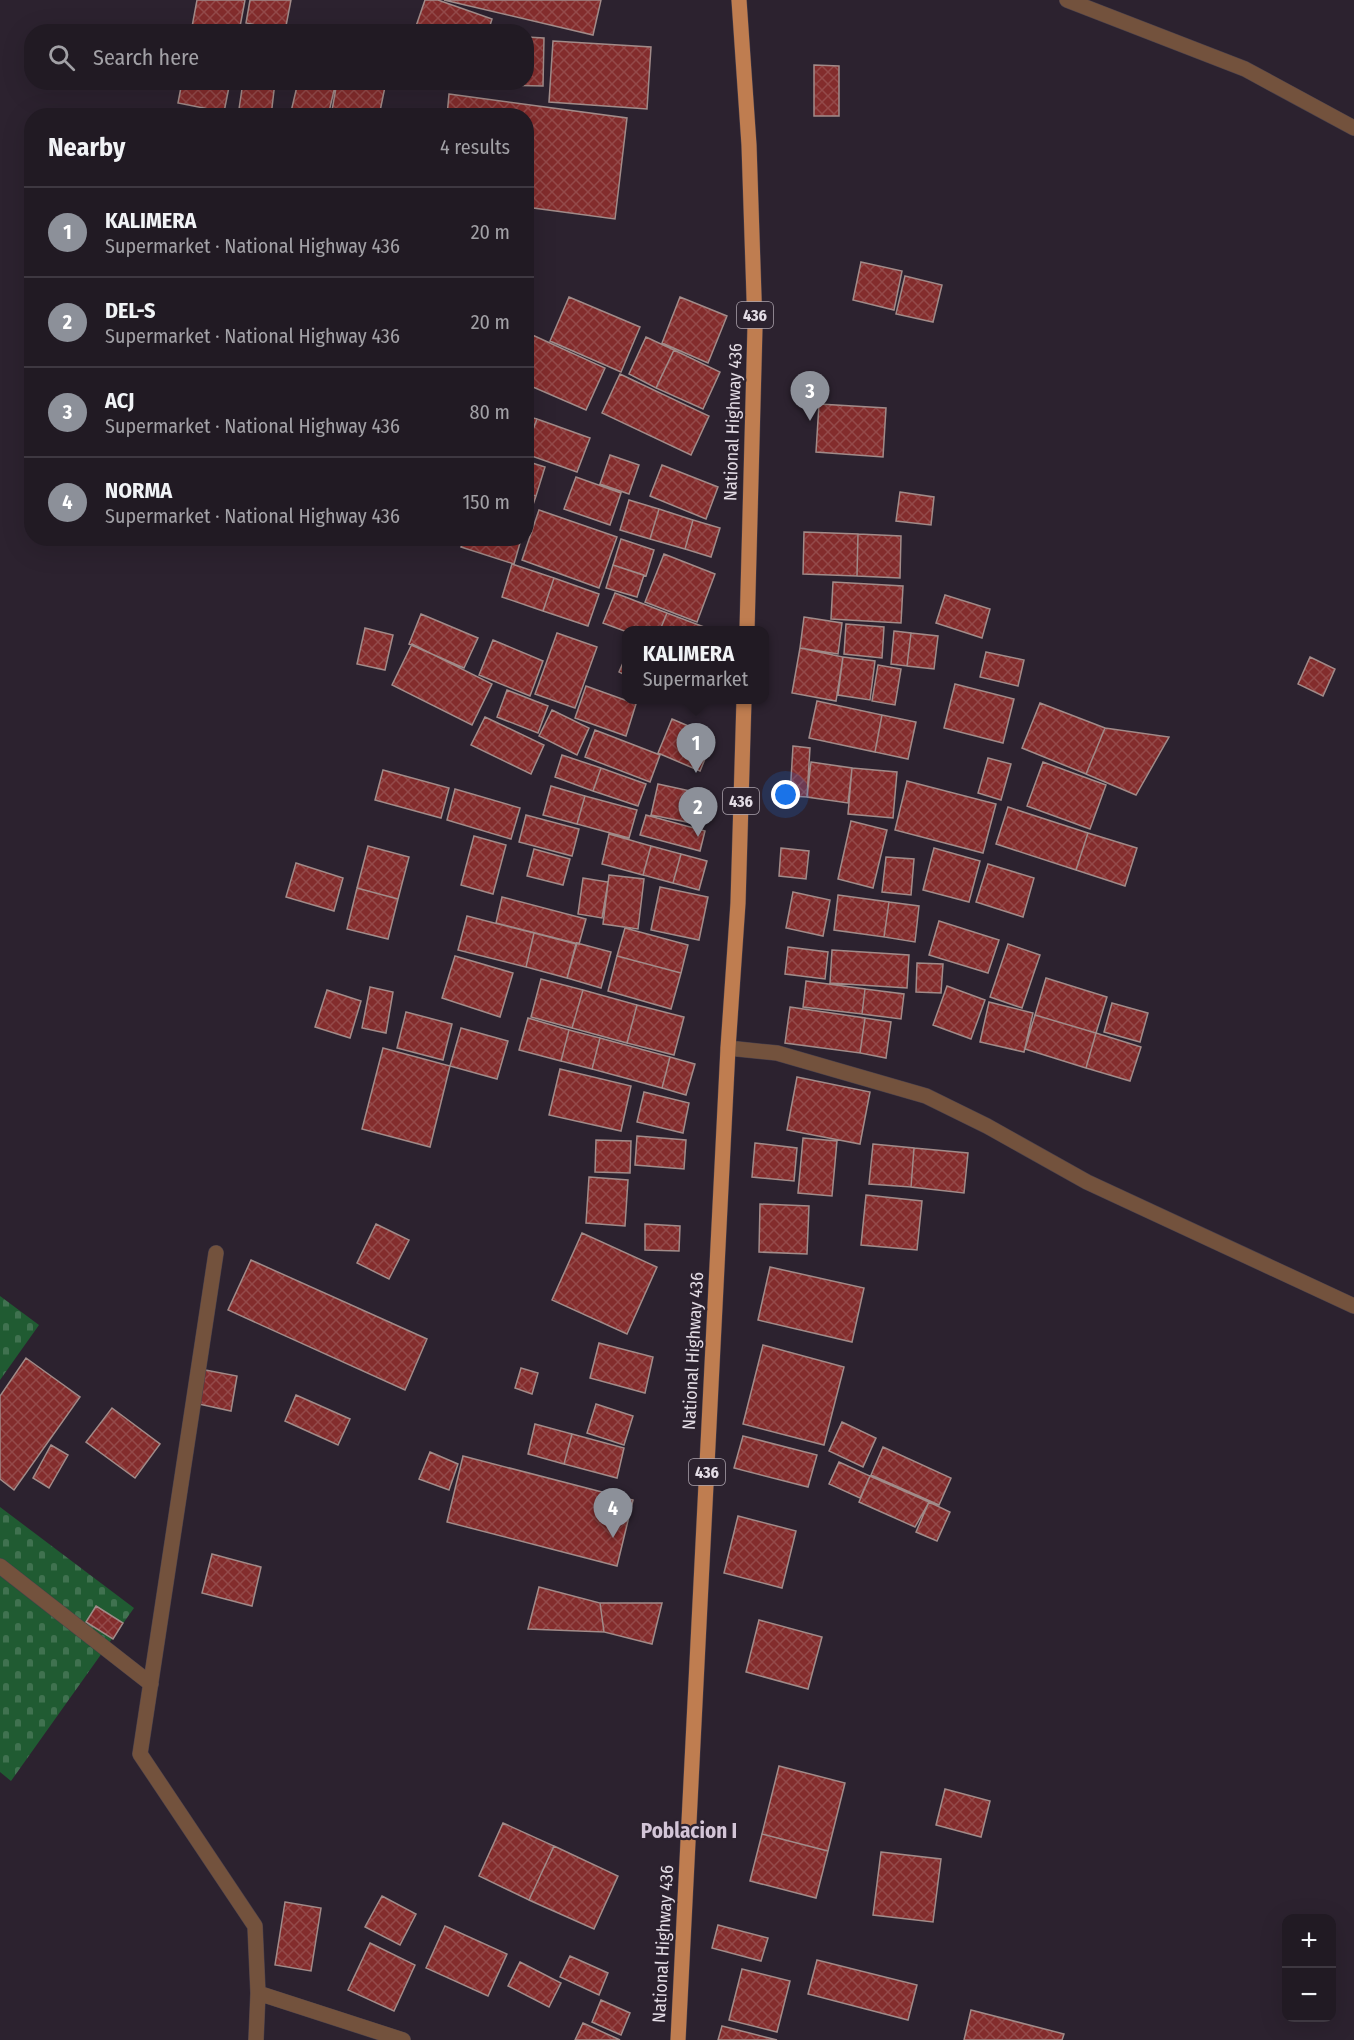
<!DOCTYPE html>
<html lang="en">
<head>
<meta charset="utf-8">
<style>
  body { margin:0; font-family:"Fira Sans Condensed",sans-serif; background:#2d2730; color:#f1f3f6 }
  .controls { position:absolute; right:18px; bottom:18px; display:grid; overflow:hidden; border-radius:12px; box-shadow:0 6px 24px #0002 }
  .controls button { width:54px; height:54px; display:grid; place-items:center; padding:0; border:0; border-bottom:2px solid #3e3841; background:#211a23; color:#f1f3f6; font:30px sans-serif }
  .you { position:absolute; left:786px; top:795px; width:21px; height:21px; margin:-15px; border:4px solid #fff; border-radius:50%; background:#1a73e8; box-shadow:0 0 0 9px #1a73e833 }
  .badge { display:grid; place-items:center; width:39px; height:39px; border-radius:50%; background:#8c9099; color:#fff; font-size:20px; font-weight:700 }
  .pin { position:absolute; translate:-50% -50px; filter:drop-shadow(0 2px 3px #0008) }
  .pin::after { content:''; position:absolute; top:32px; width:21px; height:18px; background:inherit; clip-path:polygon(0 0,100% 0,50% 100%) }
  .popup { position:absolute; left:622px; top:626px; width:147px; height:78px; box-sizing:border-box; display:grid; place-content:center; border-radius:12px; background:#211a23; filter:drop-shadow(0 2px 4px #0005); font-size:20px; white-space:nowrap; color:#a2a1a6 }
  .popup b { font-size:22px; color:#f1f3f6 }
  .popup::after { content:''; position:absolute; left:50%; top:100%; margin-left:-12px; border:12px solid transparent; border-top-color:#211a23 }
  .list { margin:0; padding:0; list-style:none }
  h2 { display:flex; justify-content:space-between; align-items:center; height:78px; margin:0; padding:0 24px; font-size:26px }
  h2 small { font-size:20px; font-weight:400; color:#a2a1a6 }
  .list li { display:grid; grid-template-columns:39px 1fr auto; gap:18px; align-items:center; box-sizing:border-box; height:90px; padding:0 24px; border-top:2px solid #3e3841 }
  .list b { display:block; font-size:22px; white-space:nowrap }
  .list p { margin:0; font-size:20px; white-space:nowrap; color:#a2a1a6 }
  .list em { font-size:20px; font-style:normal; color:#a2a1a6 }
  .icon { flex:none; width:33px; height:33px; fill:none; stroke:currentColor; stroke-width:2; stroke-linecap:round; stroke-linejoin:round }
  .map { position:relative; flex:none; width:1354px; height:2040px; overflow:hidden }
  .search { position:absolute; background:#211a23; box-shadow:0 6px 24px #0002; left:24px; top:24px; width:510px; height:66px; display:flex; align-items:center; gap:15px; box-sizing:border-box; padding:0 21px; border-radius:24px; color:#a2a1a6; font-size:22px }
  .panel { position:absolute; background:#211a23; box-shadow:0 6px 24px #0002; left:24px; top:108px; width:510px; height:438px; border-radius:24px }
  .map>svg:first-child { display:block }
</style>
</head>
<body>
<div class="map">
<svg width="1354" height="2040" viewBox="0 0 1354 2040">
  <defs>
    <pattern id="cemetery-stones" width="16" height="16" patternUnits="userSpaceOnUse" patternTransform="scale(1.5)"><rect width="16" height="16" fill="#205b32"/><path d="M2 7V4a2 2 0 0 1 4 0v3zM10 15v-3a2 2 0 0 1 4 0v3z" fill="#407250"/></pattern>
    <pattern id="building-cross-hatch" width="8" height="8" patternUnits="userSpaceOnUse" patternTransform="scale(1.5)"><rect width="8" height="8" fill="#832c2c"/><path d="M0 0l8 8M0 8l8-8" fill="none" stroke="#944a4a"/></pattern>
  </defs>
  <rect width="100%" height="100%" fill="#2c222f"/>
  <!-- cemetery -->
  <path fill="url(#cemetery-stones)" d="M0 1296 39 1325 0 1380Z
    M0 1507 134 1608 11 1781 0 1772Z"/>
  <!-- building -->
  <path fill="url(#building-cross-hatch)" stroke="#a18b89" stroke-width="1.5" d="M197 0H245L239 32H191Z
    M250 0H291L285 31 246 23Z
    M425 0H438L492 19 488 32H414Z
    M444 0H601L593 35Z
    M311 25 340 32H309Z
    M526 37 544 38 543 86 494 85V82H526Z
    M553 41 651 47 647 109 549 102Z
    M814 65 839 66V116H814Z
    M182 82H230L224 112 178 103Z
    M243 82H275L271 116H238Z
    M298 82H336L328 116H290Z
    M337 82H386L379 116H331Z
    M449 94 627 118 615 219 526 207V116H447Z
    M173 111 196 116H172Z
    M861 262 902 271 894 310 853 300Z
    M905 276 942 285 933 322 896 314Z
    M569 297 640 327 621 372 550 341Z
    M680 297 727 316 708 363 662 343Z
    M528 333 605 368 586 410 526 384Z
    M646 337 674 350 656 388 629 374Z
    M674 350 720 372 703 409 656 388Z
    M620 374 709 416 691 455 602 413Z
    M819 404 886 408 883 457 816 452Z
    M526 416 537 419 526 448Z
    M537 419 590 438 577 472 526 454V448Z
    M610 455 639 465 629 494 600 484Z
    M526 461 545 467 536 496 526 493Z
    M662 465 718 487 706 519 650 496Z
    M576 477 621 493 610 525 564 509Z
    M900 492 934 497 931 525 896 521Z
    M526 493 536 496 527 522H526Z
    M629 500 659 509 650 539 620 530Z
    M659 509 693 520 685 549 650 539Z
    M539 510 617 537 599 588 522 560Z
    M693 520 720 528 711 557 685 549Z
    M804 532 858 534 857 576 803 574Z
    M858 534 901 536 900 578 857 576Z
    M464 538H505L520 543 514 564 461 547Z
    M621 539 654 550 646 576 613 565Z
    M664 554 715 574 697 622 645 602Z
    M512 564 554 578 543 611 502 597Z
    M613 565 644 575 637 597 606 588Z
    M554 578 599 594 588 626 543 611Z
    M833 582 903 586 901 623 831 619Z
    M615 593 667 613 660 630H627V632L603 623Z
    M945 595 990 609 982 638 936 623Z
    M667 613 704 627 703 630H660Z
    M421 614 478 638 464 668 409 644Z
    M804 617 842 623 838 654 800 648Z
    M846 624 884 627 882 658 844 654Z
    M365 628 393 635 385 670 357 664Z
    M894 631 911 633 907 666 891 664Z
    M557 633 597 647 575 708 535 694Z
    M911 633 938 636 934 669 907 666Z
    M493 640 543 661 530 696 479 675Z
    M412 644 492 684 472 725 392 685Z
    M800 648 843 657 836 701 792 693Z
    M986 652 1024 660 1018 686 980 677Z
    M627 654V676L619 672Z
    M843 657 875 661 870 700 838 695Z
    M1310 657 1335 669 1323 696 1298 684Z
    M878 665 901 669 895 705 872 701Z
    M955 684 1014 699 1003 743 944 728Z
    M586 686 636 704 626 736 575 718Z
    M507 690 548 706 538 733 497 717Z
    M682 700H702L699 707Z
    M817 701 882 715 875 752 809 738Z
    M1040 703 1105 728 1086 774 1022 748Z
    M552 710 589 728 577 755 539 736Z
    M882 715 916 722 908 759 875 752Z
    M485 717 544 745 531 774 471 745Z
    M672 719 714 737 700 771 658 753Z
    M1105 728 1169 737 1136 795 1086 774Z
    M595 730 660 755 650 782 585 757Z
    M793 746 810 748 807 797 790 796Z
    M562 755 601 768 593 791 555 777Z
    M988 758 1011 764 1001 800 978 793Z
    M811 762 852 768 848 803 807 797Z
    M1043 762 1106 785 1090 829 1027 806Z
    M601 768 646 784 638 806 593 791Z
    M852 768 897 772 893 818 848 814Z
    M383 770 449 788 441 818 375 800Z
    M907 781 996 804 983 853 895 830Z
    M658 784 709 795 702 825 651 815Z
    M551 786 585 796 577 824 543 815Z
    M455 789 520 808 511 839 447 820Z
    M585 796 637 810 629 838 577 824Z
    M1008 807 1088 833 1076 870 996 844Z
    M526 815 579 829 572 856 519 842Z
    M646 815 705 831 700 851 640 835Z
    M851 821 887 830 873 888 838 879Z
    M1088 833 1137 848 1125 886 1076 870Z
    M609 834 651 846 643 875 602 864Z
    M474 836 506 845 493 894 461 885Z
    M368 846 409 857 398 899 357 888Z
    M651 846 681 854 673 883 643 875Z
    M781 848 809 851 806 879 779 876Z
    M934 848 980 861 969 902 923 890Z
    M534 849 570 859 563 885 527 876Z
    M681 854 707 861 699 890 673 883Z
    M886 857 914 859 911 895 882 892Z
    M296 863 343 878 334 911 286 897Z
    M988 864 1034 878 1023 917 976 902Z
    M609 875 644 879 638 929 603 924Z
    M583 878 608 882 602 918 578 914Z
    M660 887 708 897 699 940 651 930Z
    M357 888 398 899 388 939 347 929Z
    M793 892 830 900 823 936 786 928Z
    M838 895 889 902 884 937 834 930Z
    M502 897 586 919 579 944 496 923Z
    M889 902 919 906 915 942 884 937Z
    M467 916 534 933 526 967 458 950Z
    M939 921 999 940 988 973 929 955Z
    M625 928 688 945 681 973 617 956Z
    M534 933 576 944 567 978 526 967Z
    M577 943 611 952 601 988 567 978Z
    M1008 944 1040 955 1022 1008 990 997Z
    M788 947 828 952 825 979 785 974Z
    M832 950 909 955 907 988 830 983Z
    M455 956 513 973 500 1017 442 998Z
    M617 956 681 973 671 1009 608 991Z
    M917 963 943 964 941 993 916 992Z
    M1046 978 1107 997 1096 1033 1035 1015Z
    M541 979 583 990 572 1028 531 1017Z
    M806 981 865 989 862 1014 803 1007Z
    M947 986 985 1000 971 1039 933 1025Z
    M370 987 393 992 386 1033 362 1028Z
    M865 989 904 994 901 1019 862 1014Z
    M327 990 361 1001 350 1038 315 1027Z
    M583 990 637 1005 627 1043 572 1028Z
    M989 1002 1033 1013 1024 1052 980 1042Z
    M1112 1003 1148 1013 1140 1042 1104 1032Z
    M637 1005 684 1017 674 1055 627 1043Z
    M790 1007 865 1018 860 1053 785 1043Z
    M406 1012 452 1024 443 1060 397 1048Z
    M1035 1015 1096 1033 1086 1068 1025 1049Z
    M528 1018 569 1030 561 1061 519 1050Z
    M865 1018 891 1022 886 1058 860 1053Z
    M461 1028 508 1041 497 1079 450 1066Z
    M569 1030 600 1038 592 1069 561 1061Z
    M1096 1033 1141 1047 1130 1081 1086 1068Z
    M600 1038 670 1057 662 1088 592 1069Z
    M383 1048 450 1066 430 1147 362 1129Z
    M670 1057 695 1064 686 1095 662 1088Z
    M560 1069 631 1086 621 1131 549 1115Z
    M797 1077 870 1092 860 1144 787 1130Z
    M644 1092 689 1103 683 1133 637 1122Z
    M637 1136 686 1140 684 1169 635 1165Z
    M803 1138 837 1141 832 1196 798 1193Z
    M596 1140 631 1141 630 1173 595 1172Z
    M755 1143 797 1148 794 1181 752 1177Z
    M873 1144 914 1148 911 1187 869 1184Z
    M914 1148 968 1153 964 1193 911 1187Z
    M589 1177 628 1180 625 1226 586 1223Z
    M866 1195 922 1201 917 1250 861 1245Z
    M760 1204 809 1206 807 1254 759 1252Z
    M376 1224 409 1240 389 1279 357 1263Z
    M645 1224 680 1226 679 1251 645 1250Z
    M582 1233 657 1267 627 1334 552 1300Z
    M251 1260 427 1339 405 1390 228 1310Z
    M770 1267 864 1288 852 1342 758 1320Z
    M599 1343 653 1357 645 1393 590 1378Z
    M763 1345 844 1367 824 1445 743 1424Z
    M26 1358 80 1397 14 1490 0 1479V1396Z
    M521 1368 538 1373 532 1394 515 1388Z
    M200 1369 237 1376 231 1411 194 1403Z
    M296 1395 350 1419 338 1445 285 1421Z
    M596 1404 633 1416 624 1445 587 1433Z
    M112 1408 160 1444 135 1478 86 1442Z
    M842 1422 876 1438 863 1467 829 1451Z
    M535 1424 572 1434 564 1464 528 1454Z
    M572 1434 624 1448 617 1478 564 1464Z
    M743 1436 817 1455 808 1487 734 1468Z
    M51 1445 68 1455 49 1488 33 1478Z
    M883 1447 951 1478 939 1505 871 1475Z
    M430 1452 458 1464 449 1490 419 1479Z
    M463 1456 633 1500 617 1566 447 1522Z
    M839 1462 870 1476 860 1498 829 1484Z
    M870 1476 929 1502 915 1527 859 1502Z
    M929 1502 950 1512 937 1541 916 1532Z
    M738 1516 796 1531 782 1588 724 1573Z
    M212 1554 261 1567 252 1606 202 1593Z
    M539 1587 600 1603 604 1632 528 1629Z
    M600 1603H662L652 1644 604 1632Z
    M96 1606 123 1623 113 1639 86 1622Z
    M759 1620 822 1637 808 1689 746 1672Z
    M779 1766 845 1783 828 1851 762 1834Z
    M945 1789 990 1801 981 1837 936 1825Z
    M503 1823 554 1846 529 1900 479 1876Z
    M762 1834 828 1851 816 1898 750 1881Z
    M554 1846 618 1876 594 1929 529 1900Z
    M881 1852 941 1859 933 1922 873 1915Z
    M382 1896 416 1914 400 1945 365 1927Z
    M285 1902 321 1908 311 1971 275 1965Z
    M718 1925 768 1938 761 1961 712 1948Z
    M445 1926 507 1954 488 1996 426 1968Z
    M370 1943 415 1965 394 2011 348 1990Z
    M570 1956 608 1973 599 1995 560 1977Z
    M817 1960 917 1985 908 2020 808 1994Z
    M520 1962 561 1983 549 2007 508 1986Z
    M742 1969 790 1981 777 2032 729 2020Z
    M601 2000 630 2013 621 2035 592 2022Z
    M971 2010 1064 2034 1062 2040H964Z
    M583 2023 620 2040H575Z
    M722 2026 777 2040H718Z"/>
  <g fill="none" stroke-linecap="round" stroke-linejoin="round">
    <defs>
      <path id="street" d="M1067 0 1245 69 1354 128
        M728 1048 777 1053 926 1096 987 1126 1087 1182 1354 1306
        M216 1253 140 1754 255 1926 258 1993 256 2040
        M0 1566 151 1684
        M258 1993 403 2040"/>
      <path id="primary" d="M739 0 749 145 755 327 747 630
        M678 2040 728 1048 738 903 744 700"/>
    </defs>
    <!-- street casing -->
    <use href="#street" stroke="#49404c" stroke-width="16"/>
    <!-- primary casing -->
    <use href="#primary" stroke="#49404c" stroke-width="16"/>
    <!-- street -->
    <use href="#street" stroke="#73523d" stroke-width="15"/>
    <!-- primary -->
    <use href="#primary" stroke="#bf7d50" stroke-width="15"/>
  </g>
  <g text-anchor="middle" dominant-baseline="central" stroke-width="4.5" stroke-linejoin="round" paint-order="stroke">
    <!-- shield labels -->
    <g fill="#2c222f" stroke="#aca4ae" stroke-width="1.5">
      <rect x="737" y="302" width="36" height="26" rx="4.5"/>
      <rect x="723" y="788" width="36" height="26" rx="4.5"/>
      <rect x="689" y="1459" width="36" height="26" rx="4.5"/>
    </g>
    <g font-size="16" font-weight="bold" fill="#e3dce5">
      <text x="755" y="315">436</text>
      <text x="741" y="801">436</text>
      <text x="707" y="1472">436</text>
    </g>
    <!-- street labels -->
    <g font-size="18" fill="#e3dce5" stroke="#2c222f">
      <text transform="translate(733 422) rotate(-88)">National Highway 436</text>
      <text transform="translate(693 1351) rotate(-87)">National Highway 436</text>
      <text transform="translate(663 1944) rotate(-87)">National Highway 436</text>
    </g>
    <!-- quarter labels -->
    <g font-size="21" font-weight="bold" fill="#d3c5d7" stroke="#2c222f">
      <text x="689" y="1831">Poblacion I</text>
    </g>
  </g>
</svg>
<div class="controls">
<button>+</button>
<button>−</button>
</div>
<div class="you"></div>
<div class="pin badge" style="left:696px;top:773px">1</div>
<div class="popup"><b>KALIMERA</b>Supermarket</div>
<div class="pin badge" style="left:698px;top:837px">2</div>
<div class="pin badge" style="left:810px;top:421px">3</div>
<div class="pin badge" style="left:613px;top:1538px">4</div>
<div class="search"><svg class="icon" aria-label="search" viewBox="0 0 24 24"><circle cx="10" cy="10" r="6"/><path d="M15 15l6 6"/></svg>Search here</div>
<section class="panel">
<h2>Nearby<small>4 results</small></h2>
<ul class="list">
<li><span class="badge">1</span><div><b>KALIMERA</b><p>Supermarket · National Highway 436</p></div><em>20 m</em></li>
<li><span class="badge">2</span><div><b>DEL-S</b><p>Supermarket · National Highway 436</p></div><em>20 m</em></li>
<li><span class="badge">3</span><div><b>ACJ</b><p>Supermarket · National Highway 436</p></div><em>80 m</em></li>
<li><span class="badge">4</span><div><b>NORMA</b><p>Supermarket · National Highway 436</p></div><em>150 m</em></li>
</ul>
</section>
</div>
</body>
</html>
